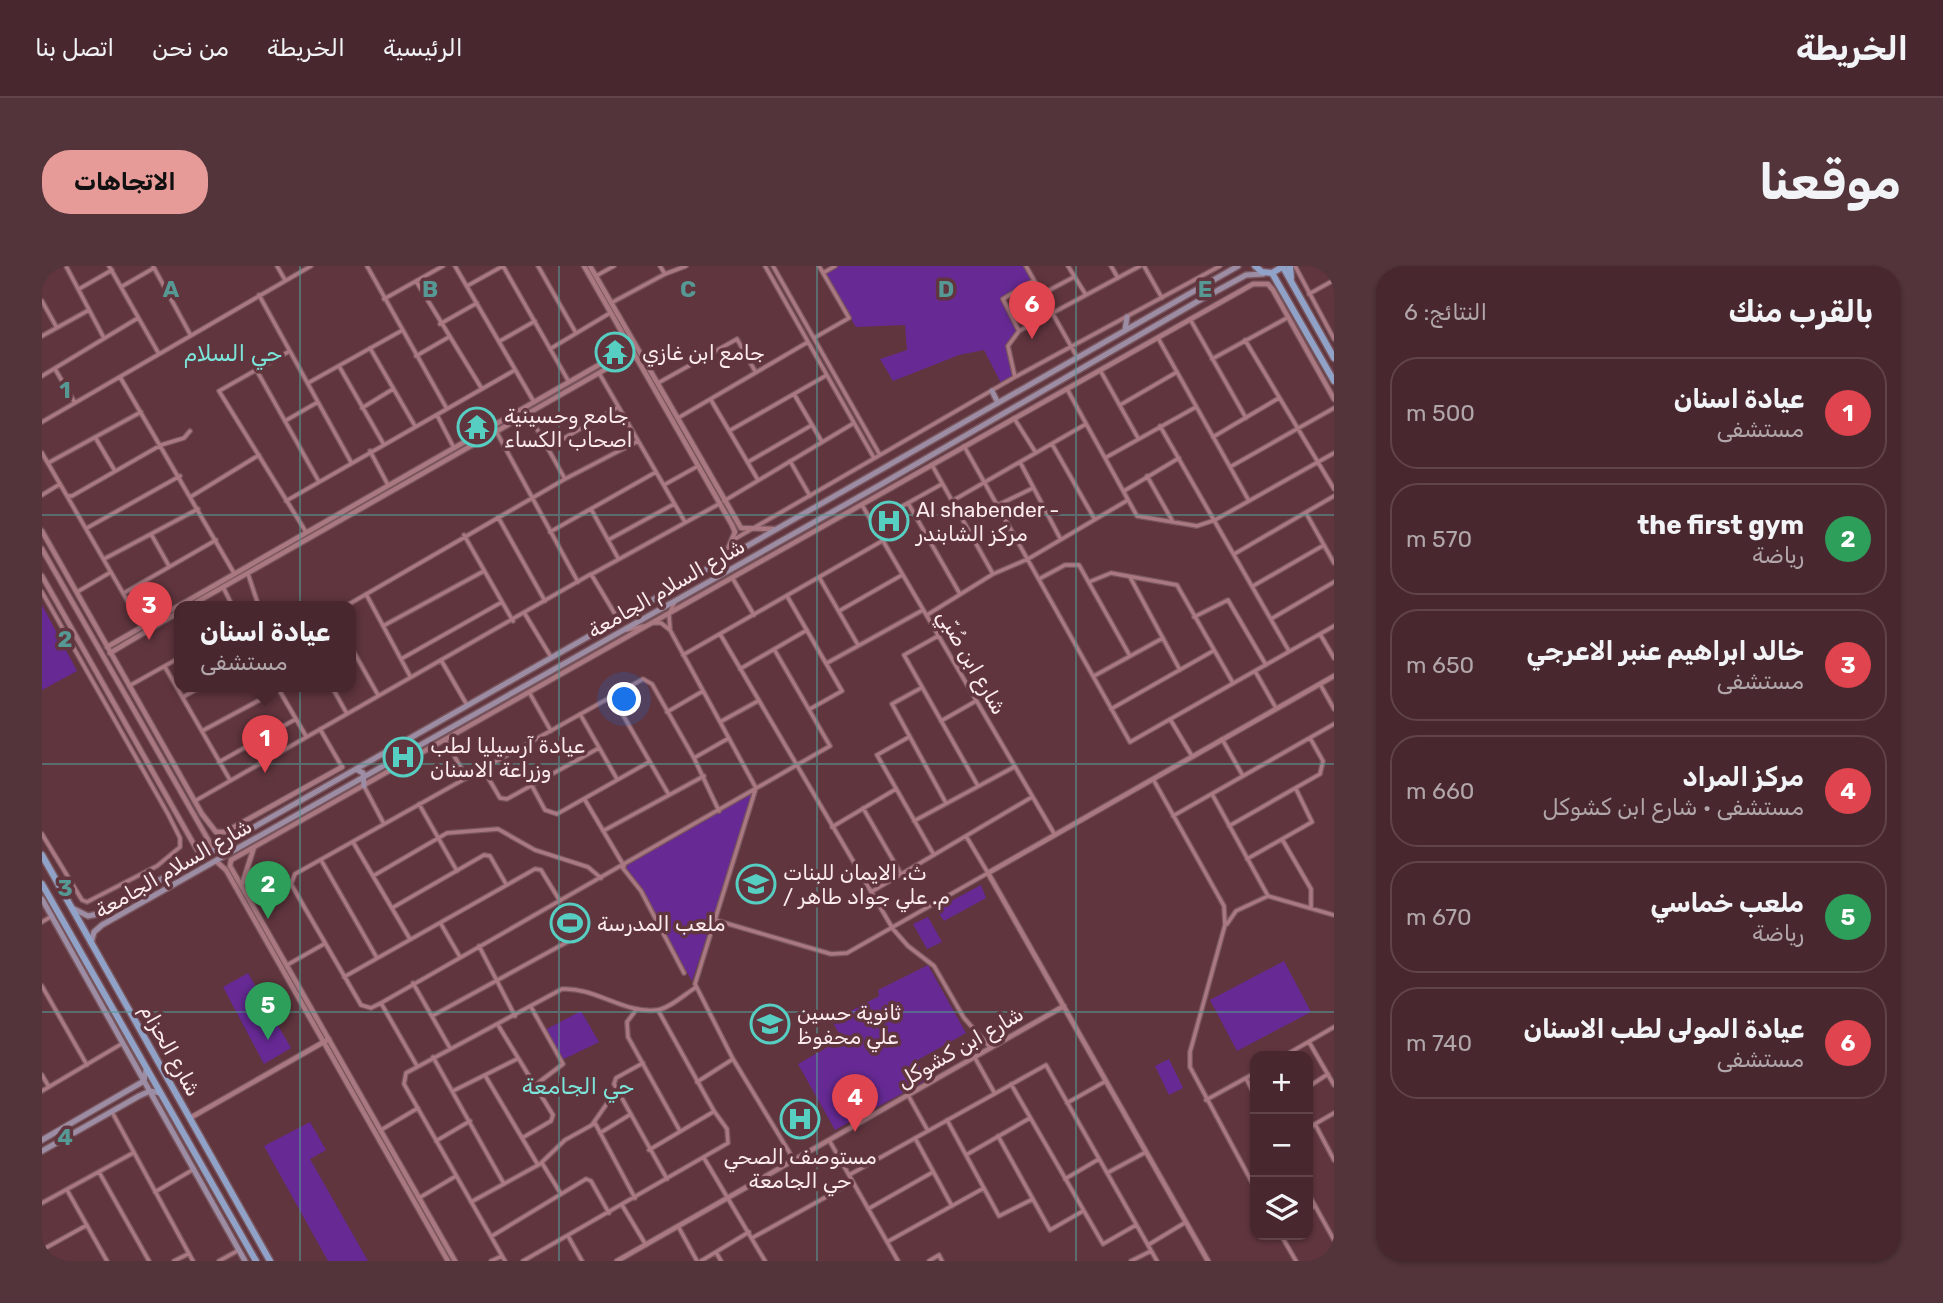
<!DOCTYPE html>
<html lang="ar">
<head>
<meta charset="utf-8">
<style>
  body { margin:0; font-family:Rubik,Vazirmatn,sans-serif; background:#52343a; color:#f1f3f6; direction:rtl }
  .controls { position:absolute; right:21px; bottom:21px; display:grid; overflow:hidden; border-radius:14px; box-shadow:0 2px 5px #0004 }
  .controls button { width:63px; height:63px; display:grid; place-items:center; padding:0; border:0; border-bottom:2px solid #60444a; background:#48282e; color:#f1f3f6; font:35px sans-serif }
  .you { position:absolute; left:583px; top:434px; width:24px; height:24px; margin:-18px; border:5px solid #fff; border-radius:50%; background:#1a73e8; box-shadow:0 0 0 10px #1a73e833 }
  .badge { display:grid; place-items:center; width:46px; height:46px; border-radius:50%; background:#e69b98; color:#fff; font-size:23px; font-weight:700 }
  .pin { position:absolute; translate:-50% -58px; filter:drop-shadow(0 2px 4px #0008) }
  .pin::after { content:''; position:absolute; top:37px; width:24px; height:21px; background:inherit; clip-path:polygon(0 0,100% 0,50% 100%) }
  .popup { position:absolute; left:132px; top:335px; width:182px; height:91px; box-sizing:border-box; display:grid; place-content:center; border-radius:14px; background:#48282e; filter:drop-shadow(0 2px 5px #0005); font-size:23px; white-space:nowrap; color:#b1a6aa }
  .popup b { font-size:26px; color:#f1f3f6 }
  .popup::after { content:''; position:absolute; left:50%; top:100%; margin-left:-14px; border:14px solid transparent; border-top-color:#48282e }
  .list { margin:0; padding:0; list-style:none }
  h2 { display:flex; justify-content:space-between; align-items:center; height:91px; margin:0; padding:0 28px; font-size:30px }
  h2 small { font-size:23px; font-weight:400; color:#b1a6aa }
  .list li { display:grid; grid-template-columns:46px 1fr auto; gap:21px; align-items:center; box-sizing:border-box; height:112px; margin:0 14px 14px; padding:0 14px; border:2px solid #60444a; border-radius:28px }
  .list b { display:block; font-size:26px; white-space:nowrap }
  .list p { margin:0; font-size:23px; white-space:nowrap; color:#b1a6aa }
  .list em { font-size:23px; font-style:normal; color:#b1a6aa }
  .icon { flex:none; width:38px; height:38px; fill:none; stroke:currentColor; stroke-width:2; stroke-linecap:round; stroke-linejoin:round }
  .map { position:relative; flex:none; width:1292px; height:995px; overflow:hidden; direction:ltr; border-radius:28px }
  header { display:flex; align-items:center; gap:42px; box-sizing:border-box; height:98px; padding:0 35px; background:#48282e; border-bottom:2px solid #60444a }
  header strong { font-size:33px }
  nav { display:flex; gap:38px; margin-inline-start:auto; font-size:24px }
  .intro { display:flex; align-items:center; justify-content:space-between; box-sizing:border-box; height:168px; padding:0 42px }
  h1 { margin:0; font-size:49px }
  .button { padding:18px 32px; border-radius:28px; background:#e69b98; color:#111; font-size:24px; font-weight:700 }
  main { display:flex; gap:42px; padding:0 42px }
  aside { flex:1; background:#48282e; border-radius:28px; box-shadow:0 2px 5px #0004 }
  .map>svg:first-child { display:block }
</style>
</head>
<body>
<header>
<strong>الخريطة</strong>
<nav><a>الرئيسية</a><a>الخريطة</a><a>من نحن</a><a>اتصل بنا</a></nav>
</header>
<div class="intro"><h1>موقعنا</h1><a class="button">الاتجاهات</a></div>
<main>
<aside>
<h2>بالقرب منك<small>النتائج: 6</small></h2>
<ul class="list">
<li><span class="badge" style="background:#e0444e">1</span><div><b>عيادة اسنان</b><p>مستشفى</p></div><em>500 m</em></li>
<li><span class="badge" style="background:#2e9e5b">2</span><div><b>the first gym</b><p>رياضة</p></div><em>570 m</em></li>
<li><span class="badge" style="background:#e0444e">3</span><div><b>خالد ابراهيم عنبر الاعرجي</b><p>مستشفى</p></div><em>650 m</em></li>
<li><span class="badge" style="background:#e0444e">4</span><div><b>مركز المراد</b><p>مستشفى · شارع ابن كشوكل</p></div><em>660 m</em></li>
<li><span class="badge" style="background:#2e9e5b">5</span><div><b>ملعب خماسي</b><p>رياضة</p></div><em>670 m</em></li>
<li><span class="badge" style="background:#e0444e">6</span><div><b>عيادة المولى لطب الاسنان</b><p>مستشفى</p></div><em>740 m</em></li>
</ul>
</aside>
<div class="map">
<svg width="1292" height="995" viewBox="0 0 1292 995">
  <rect width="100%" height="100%" fill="#60353e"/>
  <!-- green -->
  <path fill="#672a95" d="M793 0H984L991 15 962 32 977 65 966 80 973 111 960 119 942 84 917 89 851 115 838 93 865 84 863 59 814 61 781 7Z
    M0 339 35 405 0 424Z
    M714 522 650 715 582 600Z
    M939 619 944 632 902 655 894 643Z
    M534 645 541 657 522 669 514 656Z
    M886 651 900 676 885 683 871 658Z
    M1242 695 1269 746 1195 785 1168 734Z
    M886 699 924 767 874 795 885 814 793 864 756 798 800 773 790 755 837 730 836 724Z
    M206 707 249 782 222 798 181 721Z
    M539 745 557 776 520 794 503 764Z
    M1127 793 1141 822 1127 829 1113 800Z
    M268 856 284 884 268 893 326 995H286L222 880Z"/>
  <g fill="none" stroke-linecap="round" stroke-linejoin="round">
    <defs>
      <path id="minor" d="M24 0 62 72
        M67 0 117 88
        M111 0 148 68
        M235 0 243 14
        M325 0 405 143
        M413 0 492 136
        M461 0 527 116
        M496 0 534 67
        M618 0 623 8 644 0
        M723 0 832 192
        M731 0 838 189
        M984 0 1035 91
        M1026 0 1044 29
        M1069 0 1076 12
        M1102 0 1120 32
        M1253 0 1292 73
        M781 7 793 0
        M554 10 572 0
        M374 15 440 123
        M425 20 461 0
        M79 21 112 2
        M37 23 70 4
        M1000 28 1032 11
        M1267 28 1292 14
        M217 29 309 196
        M342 33 401 0
        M0 35 15 62
        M569 37 623 8
        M1148 53 1204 152
        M398 58 435 37
        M977 65 961 33 991 15
        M0 70 47 44
        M772 72 807 52 777 0
        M1116 72 1207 235
        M1203 74 1292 223
        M458 75 493 55
        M328 82 373 160
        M508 83 568 47
        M246 86 177 125 264 266
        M374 90 407 71
        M1170 93 1245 52
        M297 100 341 177
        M13 103 33 137
        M1058 104 1096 172
        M215 105 276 214
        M557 107 643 256
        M0 110 96 52
        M78 111 192 307
        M973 111 966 80 977 65 1098 0
        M266 117 359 65
        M616 117 695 73 713 105
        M1025 123 1095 250 1155 260 1173 254 1292 187
        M752 128 780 176
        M669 134 716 214
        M1078 139 1135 106
        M320 142 351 123
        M395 149 412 182
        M636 152 766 76
        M972 152 994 187
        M243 155 276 136
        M0 156 269 0
        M1118 160 1247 385
        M454 165 536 316
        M687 165 785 109
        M53 171 73 205
        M1171 171 1237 132
        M1010 178 1052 252
        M922 180 1088 476 1292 360
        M505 182 576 141
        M328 185 346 219
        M0 187 25 230H30L119 179 142 172 148 165
        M1063 192 1154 141
        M748 195 768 230
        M706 196 770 159
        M978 196 1018 272
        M6 197 99 146
        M890 199 951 308
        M1188 201 1292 142
        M1105 210 1131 256
        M523 213 596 175
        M622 219 656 200
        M1082 225 1137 192
        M0 229 18 218
        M25 230 100 360
        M150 230 217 189
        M244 235 473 104
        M682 235 812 157
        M910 235 1044 158
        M866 237 918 328
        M820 239 1013 569
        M956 239 991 222
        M549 243 576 292
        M1264 247 1292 297
        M456 251 503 335
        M830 257 900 218
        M45 262 138 210
        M508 266 614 206
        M109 268 127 300
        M422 269 471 355
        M566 274 632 238
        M691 274 973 111 1178 0
        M1194 287 1292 230
        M62 293 156 243
        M206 308 217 341
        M550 308 677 238
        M777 311 816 379
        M1088 311 1138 404
        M691 313 712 349
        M997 313 1023 299H1037L1088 390
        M1047 316 1069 307 1135 319 1191 417
        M1211 320 1282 279
        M181 321 191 341
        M0 326 126 548 138 572V581L115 600 45 636 40 634 0 568
        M35 326 69 306
        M82 327 174 274
        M324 328 368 410
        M745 330 800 425 768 443
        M302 341 523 213 486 147
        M797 345 860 309
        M483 348 509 391
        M885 349 951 308 986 293 1086 234
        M1152 351 1186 334 1224 399
        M1229 353 1292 316
        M612 357H619L628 364 714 522 653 718 691 793 752 894
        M341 360 442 305
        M628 362 627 348 633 336
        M585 364 601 360
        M678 368 851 663 866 680 892 700 922 752 949 782
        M1278 368 1292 392
        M896 370 862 389 936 520
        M309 381 336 429
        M641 389 840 275
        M359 393 460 336
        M399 394 425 439
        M785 397 881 344
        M123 401 188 514
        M698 403 765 364
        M1213 405 1234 442
        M1052 410 1121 372
        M1278 418 1292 443
        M87 420 137 392
        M290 421 305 448
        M879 422 850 438 904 537
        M237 424 264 470
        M487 426 509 465
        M570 430 627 529
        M141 431 159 421
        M1069 443 1171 385
        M625 446 661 425
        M538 448 575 513
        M1128 453 1150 490
        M899 455 934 435
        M678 456 716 435
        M278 463 300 501
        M160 465 242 421
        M867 471 835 489 892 589
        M1180 473 1201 510
        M403 474 425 512
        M652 492 687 472
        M177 496 254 453
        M441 503 458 532 465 533 557 482
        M1111 513 1182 640 1183 659 1148 786V801L1213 922
        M322 520 342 558
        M490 520 503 544 515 548 607 496
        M1170 528 1226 630
        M543 534 582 600
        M153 535 549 308 576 353
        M377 538 415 605
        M821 542 859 608
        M1131 550 1292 458
        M872 555 972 501
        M1187 560 1278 508 1281 495 1268 472
        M790 561 854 523
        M561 565 662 510
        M1240 573 1269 623V642
        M311 576 368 673
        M1205 593 1270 556 1254 523
        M279 594 335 692
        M580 601 599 625 642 707
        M331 610 405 567 456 563 493 584 546 601 559 612
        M829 626 990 531
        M350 642 442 589 448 590 464 618
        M673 654 789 688 805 687 946 607 924 570
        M0 656 10 650
        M399 658 418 691
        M1185 658 1194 645 1226 630 1292 649
        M437 680 473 750
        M245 699 282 678
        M302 711 493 603 499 604 518 635
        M371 717 408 782
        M0 720 45 799
        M339 737 788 480 732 383
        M489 741 521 798 492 820
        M594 744 585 756 586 771 638 865
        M390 750 525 676
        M456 759 511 849 509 855 480 872
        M1267 776 1292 819
        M1242 790 1292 761
        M391 791 462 918
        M933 792 952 826
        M601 797 574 812 572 818 625 913
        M375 800 339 737 329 742 319 739 249 618 253 608 601 413 610 418 652 492 677 545
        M0 809 7 821
        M444 811 496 899
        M1204 812 1213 830
        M655 816 691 793
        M969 818 1061 978 1094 959
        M1266 821 1286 808
        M0 825 81 777
        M411 825 475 793
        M866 829 886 865
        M1164 834 1213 807
        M1025 837 1064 815
        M70 846 151 995
        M905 854 957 950 991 933
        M553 857 593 932
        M1273 858 1292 847
        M1266 863 1273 858 1292 894
        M339 864 376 842
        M558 867 589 848
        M956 870 1008 964 1041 945
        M873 872 910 940
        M787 874 856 995
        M394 875 428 855
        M607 884 671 846
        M924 889 988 852
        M662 892 723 995
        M500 897 519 928
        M57 906 107 995
        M1065 907 1104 886
        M807 909 1004 799 1115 995
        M1023 913 1057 893
        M25 924 65 995
        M113 926 152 903
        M1266 927 1292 974
        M377 932 414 910
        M429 936 498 898 523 874 550 859 575 823
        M0 937 91 887
        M580 939 604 979
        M826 943 891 906
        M1266 944 1273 940
        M636 960 655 995
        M1239 969 1254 995
        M450 970 544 913 549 915 567 947
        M526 970 540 995
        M710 972 811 916
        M845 976 942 922
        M1106 979 1144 956
        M0 984 45 959
        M674 986 679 995
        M132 995 146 988
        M177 995 197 984
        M449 995 460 990
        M463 995 362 818 364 807 520 723C553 721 582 748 615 744 627 743 643 728 653 722
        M481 995 686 877 685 863 672 845 616 744
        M659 995 707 966
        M887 995 897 989 900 995
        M1089 995 1109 985"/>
      <path id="tertiary" d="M542 0 690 259 693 266 683 290
        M548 0 699 262 732 263
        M0 265 160 548 174 566H183L300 501
        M0 283 172 584
        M0 310 159 591
        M146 341 592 87
        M65 381 588 81
        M68 387 137 346
        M174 595 184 604 406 995
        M200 619 212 581
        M148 852 287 773
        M413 995 188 600 189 594 1211 18H1226L1231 24 1292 133
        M575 995 1022 740
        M1166 995 946 607 1292 410"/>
      <path id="secondary" d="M1083 64 1085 51
        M950 125 956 137
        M314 503 321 507 322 520
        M0 633 203 995
        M32 643 46 650 56 648 172 584 1196 0
        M49 677 52 666 60 659 838 219 1158 34 1204 9 1221 8
        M0 874 102 815 104 804
        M0 885 97 830 108 825 118 827"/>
      <path id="primary" d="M1213 0 1220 6 1230 7 1242 0
        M1248 0 1249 12
        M1241 1 1292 92
        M1230 7 1292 115
        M0 589 228 995
        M0 618 214 995"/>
    </defs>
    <!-- minor casing -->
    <use href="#minor" stroke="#78555d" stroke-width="6"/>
    <!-- tertiary casing -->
    <use href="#tertiary" stroke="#78555d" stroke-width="7"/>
    <!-- secondary casing -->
    <use href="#secondary" stroke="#78555d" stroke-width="8"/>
    <!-- primary casing -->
    <use href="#primary" stroke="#78555d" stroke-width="9"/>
    <!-- minor -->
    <use href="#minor" stroke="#a97881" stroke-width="3.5"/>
    <!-- tertiary -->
    <use href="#tertiary" stroke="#a97881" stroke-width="4.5"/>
    <!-- secondary -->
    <use href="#secondary" stroke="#9d8da4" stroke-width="5"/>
    <!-- primary -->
    <use href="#primary" stroke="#90a2c7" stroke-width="6"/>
  </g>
  <!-- grid -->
  <path fill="none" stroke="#569994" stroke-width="2" stroke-opacity="0.55" d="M258 0V995M517 0V995M775 0V995M1034 0V995M0 249H1292M0 498H1292M0 746H1292"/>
  <!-- icons -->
  <defs>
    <symbol id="temple-ring" viewBox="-11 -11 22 22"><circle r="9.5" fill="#60353e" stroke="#57cec2" stroke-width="1.5"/><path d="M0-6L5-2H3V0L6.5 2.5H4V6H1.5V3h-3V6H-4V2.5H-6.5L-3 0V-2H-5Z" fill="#57cec2"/></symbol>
    <symbol id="hospital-ring" viewBox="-11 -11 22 22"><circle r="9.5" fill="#60353e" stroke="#57cec2" stroke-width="1.5"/><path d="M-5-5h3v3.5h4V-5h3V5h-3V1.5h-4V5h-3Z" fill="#57cec2"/></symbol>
    <symbol id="school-ring" viewBox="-11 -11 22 22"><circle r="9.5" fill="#60353e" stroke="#57cec2" stroke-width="1.5"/><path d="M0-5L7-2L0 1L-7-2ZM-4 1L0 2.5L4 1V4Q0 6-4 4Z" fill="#57cec2"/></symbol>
    <symbol id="stadium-ring" viewBox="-11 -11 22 22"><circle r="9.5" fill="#60353e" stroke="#57cec2" stroke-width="1.5"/><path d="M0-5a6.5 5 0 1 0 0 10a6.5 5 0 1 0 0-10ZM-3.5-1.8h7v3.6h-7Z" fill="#57cec2"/></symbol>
  </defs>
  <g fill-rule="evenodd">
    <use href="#temple-ring" x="551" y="64" width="44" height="44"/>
    <use href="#temple-ring" x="413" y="139" width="44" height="44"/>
    <use href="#hospital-ring" x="825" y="233" width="44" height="44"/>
    <use href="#hospital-ring" x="339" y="469" width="44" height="44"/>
    <use href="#school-ring" x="692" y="596" width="44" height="44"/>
    <use href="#stadium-ring" x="506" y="635" width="44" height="44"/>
    <use href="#school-ring" x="706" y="736" width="44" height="44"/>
    <use href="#hospital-ring" x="736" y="831" width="44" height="44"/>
  </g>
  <g text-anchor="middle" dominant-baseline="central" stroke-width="7" stroke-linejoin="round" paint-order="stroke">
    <!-- poi labels -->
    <g font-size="21" fill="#fcebee" stroke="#60353e" text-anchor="start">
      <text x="600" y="86">جامع ابن غازي</text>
      <text x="462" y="149">جامع وحسينية<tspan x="462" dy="24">اصحاب الكساء</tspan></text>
      <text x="874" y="243">Al shabender -<tspan x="874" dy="24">مركز الشابندر</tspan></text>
      <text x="388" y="479">عيادة آرسيليا لطب<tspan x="388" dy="24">وزراعة الاسنان</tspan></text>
      <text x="741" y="606">ث. الايمان للبنات<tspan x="741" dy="24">/ م. علي جواد طاهر</tspan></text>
      <text x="555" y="657">ملعب المدرسة</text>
      <text x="755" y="746">ثانوية حسين<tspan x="755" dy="24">علي محفوظ</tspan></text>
      <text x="758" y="890" text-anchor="middle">مستوصف الصحي<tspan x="758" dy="24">حي الجامعة</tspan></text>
    </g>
    <!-- street labels -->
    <g font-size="21" fill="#fcebee" stroke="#60353e">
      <text transform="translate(624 322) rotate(-30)">شارع السلام الجامعة</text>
      <text transform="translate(930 396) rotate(60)">شارع ابن صُبّي</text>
      <text transform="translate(131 602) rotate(-30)">شارع السلام الجامعة</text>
      <text transform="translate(918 781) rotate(-30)">شارع ابن كشوكل</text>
      <text transform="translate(129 784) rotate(61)">شارع الحزام</text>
    </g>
    <!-- neighbourhood labels -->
    <g font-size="23" fill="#7be5da" stroke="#60353e">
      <text x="191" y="87">حي السلام</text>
      <text x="536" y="820">حي الجامعة</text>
    </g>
  </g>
  <g font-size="23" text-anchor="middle" font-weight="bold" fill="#569994" stroke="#60353e" stroke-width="7" stroke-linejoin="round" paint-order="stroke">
    <text x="129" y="31">A</text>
    <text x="388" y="31">B</text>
    <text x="646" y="31">C</text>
    <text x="904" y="31">D</text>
    <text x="1163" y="31">E</text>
    <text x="23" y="132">1</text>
    <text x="23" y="381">2</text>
    <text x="23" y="630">3</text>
    <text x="23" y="879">4</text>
  </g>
</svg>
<div class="controls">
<button>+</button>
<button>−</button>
<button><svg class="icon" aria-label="layers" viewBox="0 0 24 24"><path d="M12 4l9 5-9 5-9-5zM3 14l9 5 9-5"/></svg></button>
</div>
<div class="you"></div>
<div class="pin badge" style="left:223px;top:507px;background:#e0444e">1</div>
<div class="popup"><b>عيادة اسنان</b>مستشفى</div>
<div class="pin badge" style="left:226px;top:653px;background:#2e9e5b">2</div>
<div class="pin badge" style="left:107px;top:374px;background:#e0444e">3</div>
<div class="pin badge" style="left:813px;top:866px;background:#e0444e">4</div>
<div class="pin badge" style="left:226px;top:774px;background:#2e9e5b">5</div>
<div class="pin badge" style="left:990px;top:73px;background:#e0444e">6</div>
</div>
</main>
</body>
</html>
